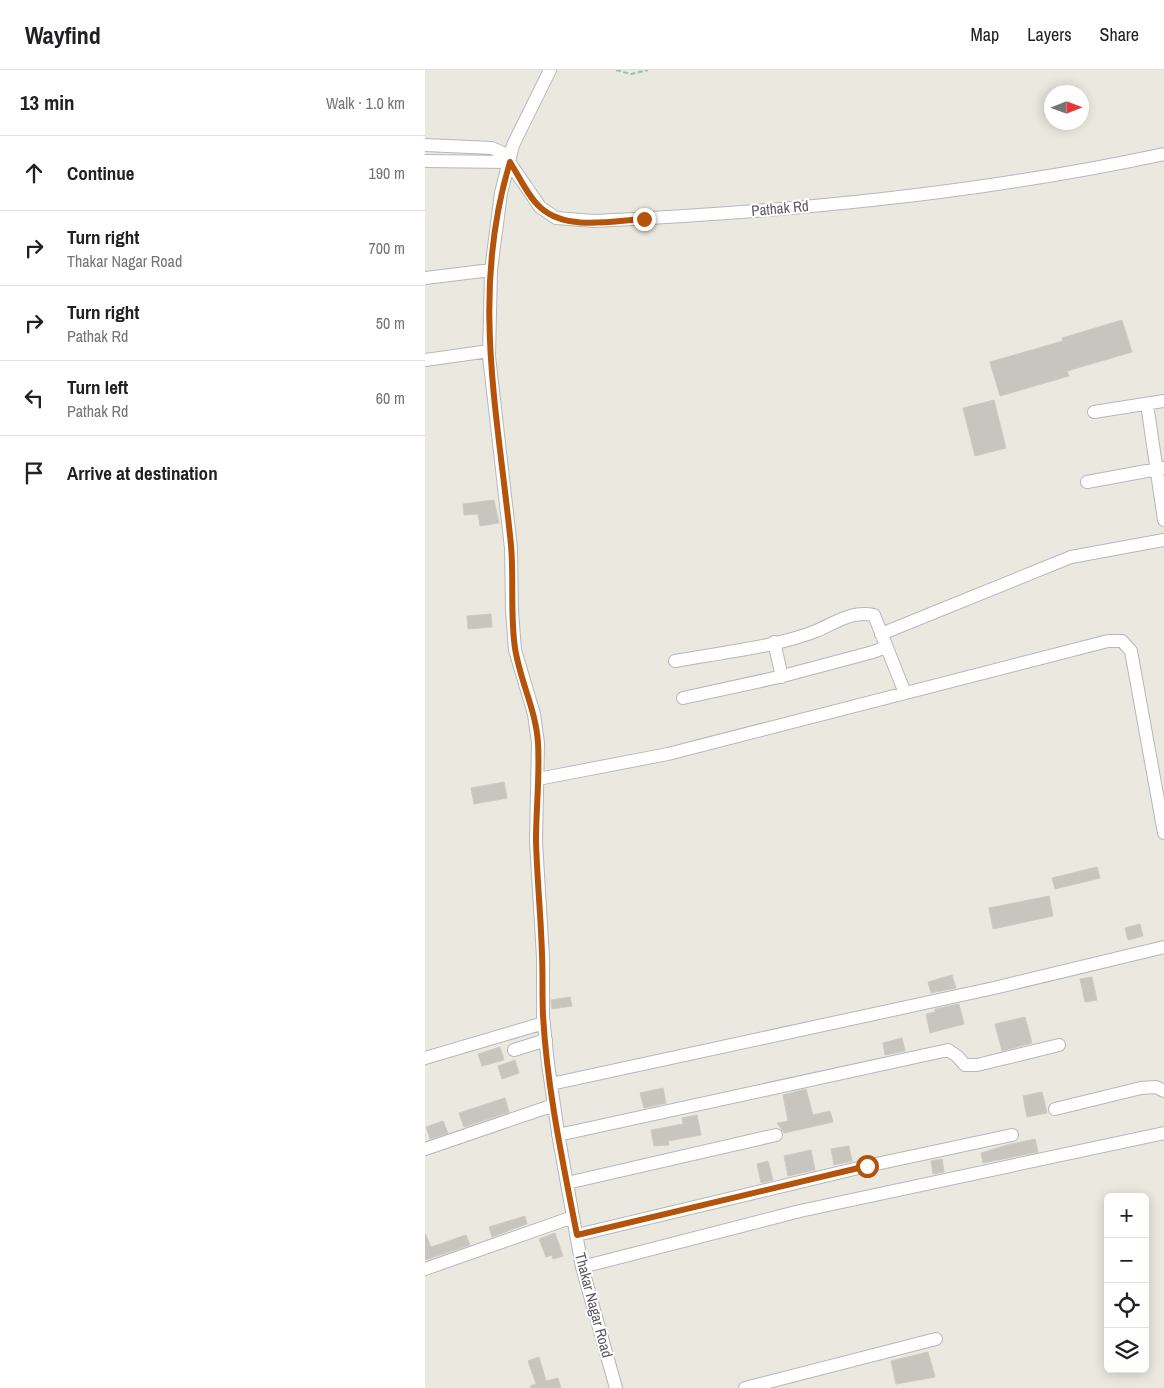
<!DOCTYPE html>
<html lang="en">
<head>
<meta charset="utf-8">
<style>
  body { margin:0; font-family:"Archivo Narrow",sans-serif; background:#f6f6f6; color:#202124 }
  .controls { position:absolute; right:15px; bottom:15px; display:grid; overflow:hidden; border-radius:8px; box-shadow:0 2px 12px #0003 }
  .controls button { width:45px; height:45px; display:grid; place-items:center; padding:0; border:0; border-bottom:1px solid #e0e0e0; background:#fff; color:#202124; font:25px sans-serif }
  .compass { position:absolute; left:619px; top:15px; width:45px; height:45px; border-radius:50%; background:#fff; box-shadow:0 2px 12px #0003; rotate:89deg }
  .stop { position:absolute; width:15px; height:15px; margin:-11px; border:4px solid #b45309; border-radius:50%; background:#fff }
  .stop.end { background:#b45309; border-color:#fff; box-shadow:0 1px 5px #0008 }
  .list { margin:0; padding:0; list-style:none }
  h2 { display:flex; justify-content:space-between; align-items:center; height:65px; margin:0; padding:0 20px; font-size:21px }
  h2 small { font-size:16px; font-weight:400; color:#757577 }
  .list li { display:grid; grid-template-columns:32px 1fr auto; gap:15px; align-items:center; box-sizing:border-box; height:75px; padding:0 20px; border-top:1px solid #e0e0e0 }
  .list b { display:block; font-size:19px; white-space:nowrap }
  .list p { margin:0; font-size:16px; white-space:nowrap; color:#757577 }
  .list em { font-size:16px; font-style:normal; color:#757577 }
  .icon { flex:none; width:28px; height:28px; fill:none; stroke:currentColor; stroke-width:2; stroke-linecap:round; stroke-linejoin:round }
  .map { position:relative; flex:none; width:739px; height:1318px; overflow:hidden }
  header { display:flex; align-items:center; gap:30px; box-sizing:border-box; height:70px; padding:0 25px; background:#fff; border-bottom:1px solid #e0e0e0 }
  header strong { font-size:24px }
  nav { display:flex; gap:28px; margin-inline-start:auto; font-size:18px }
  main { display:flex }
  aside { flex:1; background:#fff }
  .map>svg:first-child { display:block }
</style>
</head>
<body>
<header>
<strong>Wayfind</strong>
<nav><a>Map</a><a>Layers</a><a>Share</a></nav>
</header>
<main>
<aside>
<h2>13 min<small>Walk · 1.0 km</small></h2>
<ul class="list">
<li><svg class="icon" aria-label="ahead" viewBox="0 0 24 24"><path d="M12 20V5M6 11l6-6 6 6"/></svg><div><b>Continue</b></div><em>190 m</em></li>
<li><svg class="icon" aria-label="right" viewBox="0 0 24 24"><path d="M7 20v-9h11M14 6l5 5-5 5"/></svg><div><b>Turn right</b><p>Thakar Nagar Road</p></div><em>700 m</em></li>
<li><svg class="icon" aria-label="right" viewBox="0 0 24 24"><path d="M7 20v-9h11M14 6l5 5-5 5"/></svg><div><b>Turn right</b><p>Pathak Rd</p></div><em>50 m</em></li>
<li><svg class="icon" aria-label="left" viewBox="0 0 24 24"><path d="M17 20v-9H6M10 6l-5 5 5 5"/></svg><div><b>Turn left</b><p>Pathak Rd</p></div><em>60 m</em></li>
<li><svg class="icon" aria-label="arrive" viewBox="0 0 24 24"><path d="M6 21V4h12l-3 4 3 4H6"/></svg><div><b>Arrive at destination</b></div></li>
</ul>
</aside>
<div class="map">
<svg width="739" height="1318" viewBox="0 0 739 1318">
  <rect width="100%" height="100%" fill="#ebe8df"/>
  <!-- building -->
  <path fill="#c8c5bf" stroke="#cfcabe" d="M697 250 707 282 642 301 644 306 575 326 565 292 638 271 637 268Z
    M569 330 581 378 550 386 538 338Z
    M69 430 74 453 55 456 53 444 39 445 38 434Z
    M66 544 67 557 43 559 42 546Z
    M79 712 82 728 49 734 46 718Z
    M672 797 675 808 630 819 627 808Z
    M624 826 628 846 568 859 564 838Z
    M715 854 718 866 703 870 700 858Z
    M527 905 531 918 506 923 503 912Z
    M667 907 672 930 660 932 655 909Z
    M145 927 147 936 127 939 126 930Z
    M534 934 539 954 505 963 501 944 510 942V939Z
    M600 947 607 973 577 981 570 954Z
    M477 968 480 981 460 985 458 973Z
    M75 977 79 990 57 996 53 984Z
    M90 990 94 1003 77 1009 73 996Z
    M238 1018 241 1033 219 1038 215 1023Z
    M381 1019 388 1045 405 1041 408 1052 359 1063 352 1053 363 1051 358 1025Z
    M617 1022 622 1043 602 1047 598 1026Z
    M80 1028 84 1042 39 1057 34 1043Z
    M272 1045 276 1065 243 1071 244 1075 229 1076 226 1060 258 1054 257 1048Z
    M18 1051 23 1063 5 1069 1 1057Z
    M610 1069 613 1082 558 1093 556 1083 582 1075Z
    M424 1076 427 1091 409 1095 406 1079Z
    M386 1080 390 1100 363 1106 359 1086Z
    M517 1089 519 1102 508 1104 506 1091Z
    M343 1091 348 1110 336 1113 332 1094Z
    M100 1146 102 1154 67 1167 64 1157Z
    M0 1163 6 1177 41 1165 45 1175 0 1190Z
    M130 1163 138 1186 128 1189 127 1185 121 1187 114 1169Z
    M503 1282 510 1307 471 1314 466 1291Z
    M114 1287 121 1311 133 1308 136 1318H106L105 1316 111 1314 103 1291Z"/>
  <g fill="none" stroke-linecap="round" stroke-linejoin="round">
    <defs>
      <path id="minor" d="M125 0 88 75 76 123 66 200 64 286 86 478 87 541 90 580 109 644 113 673 111 772 118 887V946L123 994 134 1069 157 1197 191 1318
        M0 75 67 78 78 83 115 137 131 148 169 151C360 142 552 124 739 84
        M0 91 85 92
        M0 208 66 200
        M0 290 64 281
        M722 334 739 450
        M669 342 739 331
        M662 412 738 398
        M456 564 646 487 739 470
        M349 572 357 607
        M250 591C293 583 351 577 391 561 410 553 427 540 449 545L480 623
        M258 628 354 607 448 582 461 577
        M113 709 243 684 683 571H697L706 581 739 763
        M89 980 121 970
        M0 988 119 953
        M126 1014 569 918 739 877
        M630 1039 716 1018 731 1017 739 1021
        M133 1065 523 980 532 986 540 995H552L634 975
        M0 1079 129 1035
        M142 1113 351 1065
        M152 1165 442 1096 587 1065
        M157 1197 375 1141 739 1063
        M0 1199 148 1147
        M320 1318 511 1269"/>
    </defs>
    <!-- minor casing -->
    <use href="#minor" stroke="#b5b7bc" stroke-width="14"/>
    <!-- path -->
    <path stroke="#96c2a3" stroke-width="2" stroke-dasharray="5 2.5" stroke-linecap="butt" d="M191 0 206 4 223 0"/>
    <!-- minor -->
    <use href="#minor" stroke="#fff" stroke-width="12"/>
  </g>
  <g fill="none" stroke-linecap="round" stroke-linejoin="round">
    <!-- route -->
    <path stroke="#b45309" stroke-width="6" d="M219 149C187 151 142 161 116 138 103 127 94 106 85 92 45 224 73 343 86 475 89 509 85 544 90 578 95 611 111 640 113 673 115 705 111 738 111 771 112 809 116 847 117 885 118 905 117 925 118 945 122 1019 138 1093 152 1165L442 1096"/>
  </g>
  <g text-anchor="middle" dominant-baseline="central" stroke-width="4" stroke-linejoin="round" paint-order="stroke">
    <!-- street labels -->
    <g font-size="15" fill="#585b60" stroke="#fff">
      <text transform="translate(355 138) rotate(-5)">Pathak Rd</text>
      <text transform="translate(169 1235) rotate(75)">Thakar Nagar Road</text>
    </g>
  </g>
</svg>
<div class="controls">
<button>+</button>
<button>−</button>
<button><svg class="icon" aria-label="locate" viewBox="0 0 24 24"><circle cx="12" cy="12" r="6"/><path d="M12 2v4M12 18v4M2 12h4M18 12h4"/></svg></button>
<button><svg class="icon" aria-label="layers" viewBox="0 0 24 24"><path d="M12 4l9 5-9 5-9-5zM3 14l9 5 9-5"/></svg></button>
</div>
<svg class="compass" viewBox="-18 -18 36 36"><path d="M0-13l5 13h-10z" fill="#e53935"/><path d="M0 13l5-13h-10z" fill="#757577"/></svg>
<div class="stop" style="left:442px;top:1096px"></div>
<div class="stop end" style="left:219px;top:149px"></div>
</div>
</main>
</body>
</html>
